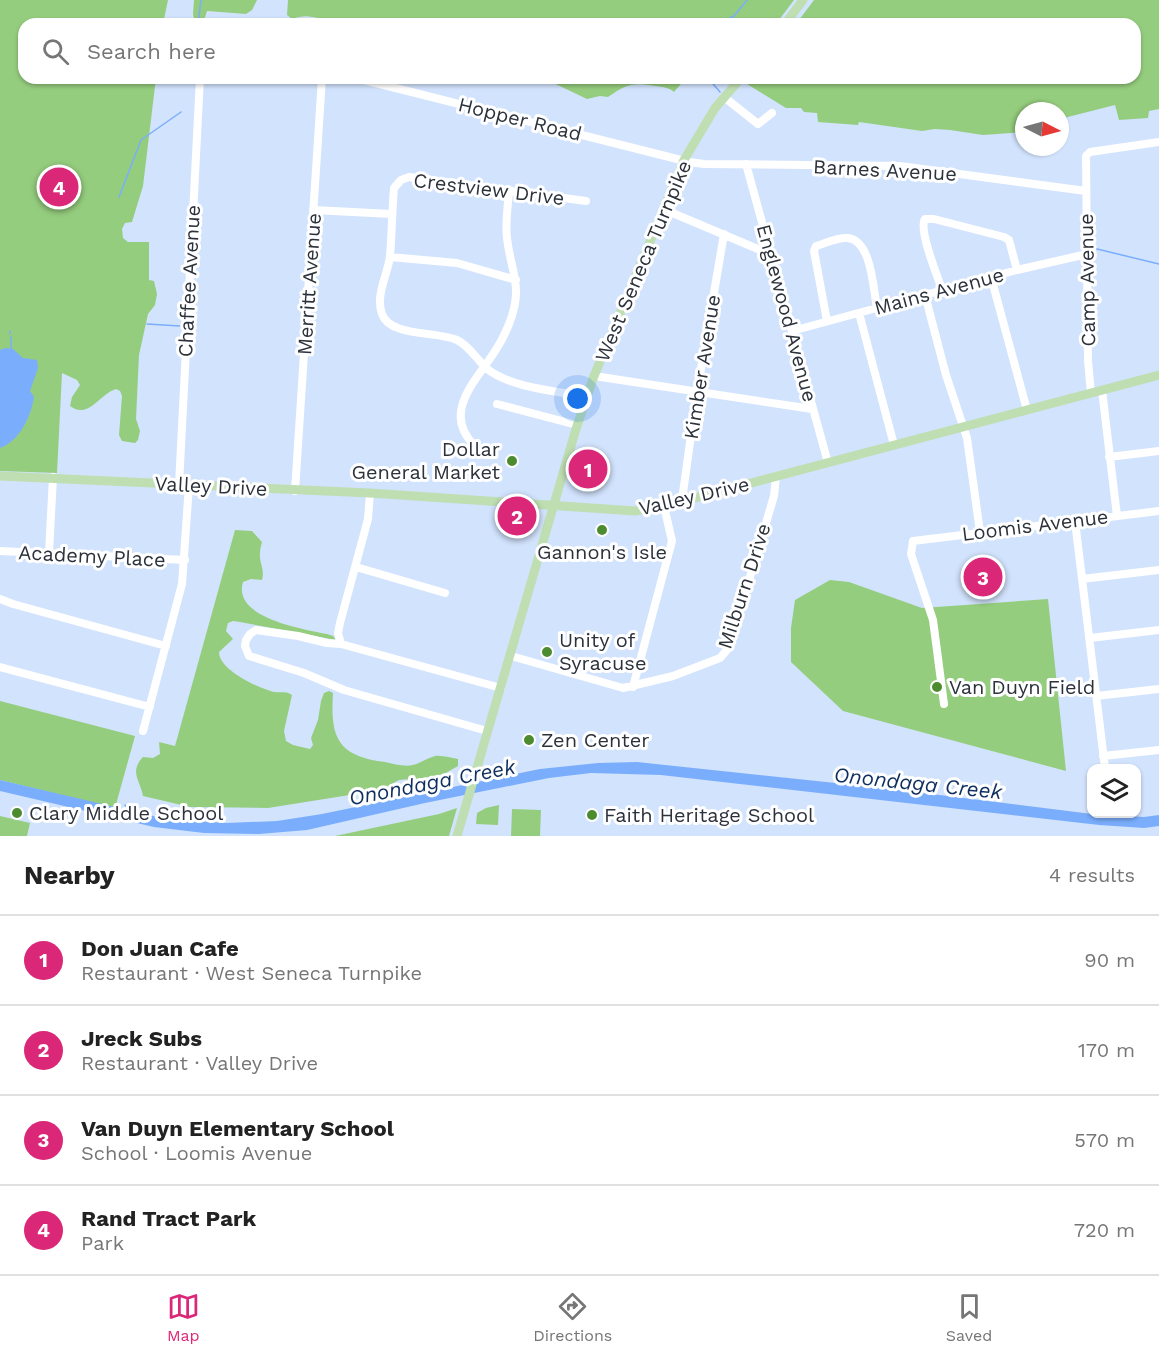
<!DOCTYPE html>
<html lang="en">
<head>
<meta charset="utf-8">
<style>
  body { margin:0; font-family:"Work Sans",sans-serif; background:#f6f6f6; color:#222 }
  .controls { position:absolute; right:18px; bottom:18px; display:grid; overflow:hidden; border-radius:12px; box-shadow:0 2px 4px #0004 }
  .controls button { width:54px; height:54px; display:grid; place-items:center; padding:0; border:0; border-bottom:2px solid #e0e0e0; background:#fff; color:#222; font:30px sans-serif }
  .compass { position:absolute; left:1015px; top:102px; width:54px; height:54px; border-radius:50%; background:#fff; box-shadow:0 2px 4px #0004; rotate:96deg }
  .you { position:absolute; left:578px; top:399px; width:21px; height:21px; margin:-15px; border:4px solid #fff; border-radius:50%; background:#1a73e8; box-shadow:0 0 0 9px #1a73e833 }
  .badge { display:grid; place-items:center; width:39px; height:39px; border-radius:50%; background:#db2777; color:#fff; font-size:20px; font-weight:700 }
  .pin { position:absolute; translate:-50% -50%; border:3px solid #fff; box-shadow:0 2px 6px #0006 }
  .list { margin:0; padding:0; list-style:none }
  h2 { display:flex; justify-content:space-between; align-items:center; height:78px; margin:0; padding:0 24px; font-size:26px }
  h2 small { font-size:20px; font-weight:400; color:#767676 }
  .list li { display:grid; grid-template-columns:39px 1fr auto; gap:18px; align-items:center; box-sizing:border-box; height:90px; padding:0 24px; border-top:2px solid #e0e0e0 }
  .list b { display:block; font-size:22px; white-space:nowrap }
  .list p { margin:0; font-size:20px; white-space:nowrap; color:#767676 }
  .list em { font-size:20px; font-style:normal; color:#767676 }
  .icon { flex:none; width:33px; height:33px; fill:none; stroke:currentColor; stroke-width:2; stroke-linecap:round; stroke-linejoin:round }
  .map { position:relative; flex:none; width:1159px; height:836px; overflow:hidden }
  .search { position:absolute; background:#fff; box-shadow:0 2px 4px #0004; left:18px; right:18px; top:18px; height:66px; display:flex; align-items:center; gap:15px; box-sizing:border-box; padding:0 21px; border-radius:18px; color:#767676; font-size:22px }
  .sheet { height:438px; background:#fff }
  nav { display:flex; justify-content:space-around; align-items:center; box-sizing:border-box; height:84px; border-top:2px solid #e0e0e0; background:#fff; font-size:16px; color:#767676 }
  nav a { display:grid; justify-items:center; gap:3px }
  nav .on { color:#db2777 }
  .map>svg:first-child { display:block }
</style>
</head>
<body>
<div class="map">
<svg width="1159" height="836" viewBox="0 0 1159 836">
  <rect width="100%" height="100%" fill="#d2e3fd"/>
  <!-- green -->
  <path fill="#95cd7e" d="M0 0H168L163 24H24V78H156L143 186 132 222 125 223 122 229 123 238 128 242H149V280L154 281 157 294 155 305 148 314 139 355 136 419 140 431 138 440 135 443 122 441 119 435 122 396 120 391 116 389C99 394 89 420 70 406L72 397 80 385 77 380 62 373 57 473 0 471Z
    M194 0H257L252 10 246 14 207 11 203 24H195L193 14Z
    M288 0H794L776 24H333C318 18 308 13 292 19L287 15Z
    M814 0H1159V109L1149 111 1148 118 1119 120 1115 105 1060 119V111H1024V132L983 135 950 130 935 129 922 131 859 122 858 125 818 122 817 113 804 112 801 108H786L747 84 752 78H1135V24H796Z
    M543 78H686L674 92C668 87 662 87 655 86 633 82 626 84 608 97L600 96 587 99Z
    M235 530 252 531 262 542C261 546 260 549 260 553 259 563 265 569 262 580L251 579 243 582C232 618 303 629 327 634L333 636 336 640 240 622 233 621 228 623 226 631 233 639 219 652C219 670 258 688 274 692 281 693 287 691 292 695L284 731 286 741 293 745 310 749 313 745 311 738 318 720 321 701 324 693 329 691 333 693C330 738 338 756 385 762 394 764 405 767 413 765 421 763 427 758 435 756 442 755 451 758 458 759V766L444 774 424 778 399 780 381 790 268 808 190 807 143 796C140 780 129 772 143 757L153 758 160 754 159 742 175 746Z
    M830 580 849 582 922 608 1048 599 1066 771 843 711 791 662V628L795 600Z
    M0 701 135 736 115 808 0 780Z
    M499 805 498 825 476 824 477 813 486 808Z
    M457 808 449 836H335L439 814Z
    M512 809 541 810 540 836H511Z
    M0 816 30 823 27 836H0Z"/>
  <!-- water -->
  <path fill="#7aaefd" d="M5 348 13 349 23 358 37 360 38 368 30 391 34 397C31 416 20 441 0 448V350Z
    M637 762 883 788 1092 814 1144 817 1159 815V826L1144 828 1099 825 661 775 591 773 549 778 425 803 307 830 259 834 204 833 154 827 0 791V780L166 819 226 823 277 821 322 814 540 769 598 763Z"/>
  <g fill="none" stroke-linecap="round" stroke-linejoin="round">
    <!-- stream -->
    <path stroke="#7aaefd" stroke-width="1.5" d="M198 24 201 0
      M718 24 734 16 747 0
      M708 78 720 92
      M119 197 141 140 181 112
      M1093 248 1159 264
      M147 324 180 326
      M10 331V334
      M11 337V349
      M125 805 129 811"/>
    <!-- minor -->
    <path stroke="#fff" stroke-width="8" d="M356 78 689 162 704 164 900 166 1086 191
      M724 97 758 124 772 113
      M746 164 828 463
      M586 201 409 177 401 180 394 188C392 210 392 233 390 256 388 274 375 295 382 314 390 337 437 331 457 340 470 346 478 362 490 371 514 388 558 391 587 397
      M663 209 772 255
      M313 210 392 214
      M390 257 457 263 516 280
      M991 277 1027 410
      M942 290C938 277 918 230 925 219H934L1004 237 1009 240 1017 270
      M925 295 946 375 967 438 980 532
      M859 313 894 445
      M827 321 814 251 816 246C826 243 838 237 848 238 872 241 873 289 877 308
      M792 331 1017 270 1087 254
      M594 376 812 409
      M1102 390 1117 516
      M1091 393 1088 361 1086 156 1090 152 1159 142
      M497 404 577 425
      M475 446C444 416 470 387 489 360 497 349 504 337 509 324 524 287 511 273 507 238 505 223 508 206 509 191
      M1109 457 1159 451
      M179 485 200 78
      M295 491 322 78
      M682 500 697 392 724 234
      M1075 521 1105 768
      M0 551 185 560
      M49 553 53 477
      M356 567 445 593
      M1082 579 1159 570
      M0 599 13 604 166 646
      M1090 638 1159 630
      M341 644 338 633 340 623 368 519 370 493
      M511 656 623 688 673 676 720 658 727 650 744 597 774 496 776 476
      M0 667 150 707
      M633 687 672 541 664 506
      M1096 696 1159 689
      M944 704 933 620 911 554 913 541 1159 511
      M143 731 182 584 189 485
      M487 731 344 690 304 673 249 656 245 646 246 640 250 634 256 630 298 636 327 643 341 644 501 688
      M1103 756 1159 750"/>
    <!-- major -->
    <path stroke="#bfdeb2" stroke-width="9" d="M785 24 803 0
      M0 476 370 493 635 511 664 506 1159 375
      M457 836 576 429 594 376 684 160 715 108 741 78"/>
  </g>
  <!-- markers -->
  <g fill="#4c8c2e" stroke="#fff" stroke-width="2">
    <circle cx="512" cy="461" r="6"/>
    <circle cx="602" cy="530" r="6"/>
    <circle cx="547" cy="652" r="6"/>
    <circle cx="937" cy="687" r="6"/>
    <circle cx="529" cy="740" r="6"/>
    <circle cx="17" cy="813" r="6"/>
    <circle cx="592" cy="815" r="6"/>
  </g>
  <g text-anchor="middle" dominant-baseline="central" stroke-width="6" stroke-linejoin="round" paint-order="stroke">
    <!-- street labels -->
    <g font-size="20" fill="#2b323b" stroke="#fff">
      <text transform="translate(520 119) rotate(14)">Hopper Road</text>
      <text transform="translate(885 170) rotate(3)">Barnes Avenue</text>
      <text transform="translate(489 189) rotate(7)">Crestview Drive</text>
      <text transform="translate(643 261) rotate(-67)">West Seneca Turnpike</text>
      <text transform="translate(1087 280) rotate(-91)">Camp Avenue</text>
      <text transform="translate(189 281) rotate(-87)">Chaffee Avenue</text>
      <text transform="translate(309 284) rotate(-86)">Merritt Avenue</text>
      <text transform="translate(939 291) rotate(-15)">Mains Avenue</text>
      <text transform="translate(787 313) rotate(75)">Englewood Avenue</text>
      <text transform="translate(702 367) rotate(-81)">Kimber Avenue</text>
      <text transform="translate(211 486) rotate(3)">Valley Drive</text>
      <text transform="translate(694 496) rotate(-13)">Valley Drive</text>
      <text transform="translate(1035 525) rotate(-7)">Loomis Avenue</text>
      <text transform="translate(92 556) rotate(3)">Academy Place</text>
      <text transform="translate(744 586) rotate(-72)">Milburn Drive</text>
    </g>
    <!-- poi labels -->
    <g font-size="20" fill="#2b323b" stroke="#fff" text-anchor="start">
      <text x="500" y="449" text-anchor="end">Dollar<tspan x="500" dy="23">General Market</tspan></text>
      <text x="602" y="552" text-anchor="middle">Gannon's Isle</text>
      <text x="559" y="640">Unity of<tspan x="559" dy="23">Syracuse</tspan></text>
      <text x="949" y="687">Van Duyn Field</text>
      <text x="541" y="740">Zen Center</text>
      <text x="29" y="813">Clary Middle School</text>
      <text x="604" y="815">Faith Heritage School</text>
    </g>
    <!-- water labels -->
    <g font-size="21" font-style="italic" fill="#0d2f5f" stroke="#fff">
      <text transform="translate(432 782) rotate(-11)">Onondaga Creek</text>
      <text transform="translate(918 783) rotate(6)">Onondaga Creek</text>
    </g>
  </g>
</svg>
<div class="controls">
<button><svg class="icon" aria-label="layers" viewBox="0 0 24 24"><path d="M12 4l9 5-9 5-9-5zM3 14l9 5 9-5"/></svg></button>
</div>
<svg class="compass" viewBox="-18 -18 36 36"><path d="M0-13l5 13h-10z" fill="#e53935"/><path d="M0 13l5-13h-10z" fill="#767676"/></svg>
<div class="you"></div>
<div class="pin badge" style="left:588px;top:469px">1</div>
<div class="pin badge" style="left:517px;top:516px">2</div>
<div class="pin badge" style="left:983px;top:577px">3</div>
<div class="pin badge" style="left:59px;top:187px">4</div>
<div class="search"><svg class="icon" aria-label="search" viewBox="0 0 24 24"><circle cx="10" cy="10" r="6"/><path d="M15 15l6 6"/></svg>Search here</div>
</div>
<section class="sheet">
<h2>Nearby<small>4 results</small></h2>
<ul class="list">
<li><span class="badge">1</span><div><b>Don Juan Cafe</b><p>Restaurant · West Seneca Turnpike</p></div><em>90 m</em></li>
<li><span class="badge">2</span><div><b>Jreck Subs</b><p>Restaurant · Valley Drive</p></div><em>170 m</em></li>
<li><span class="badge">3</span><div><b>Van Duyn Elementary School</b><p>School · Loomis Avenue</p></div><em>570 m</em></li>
<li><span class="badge">4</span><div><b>Rand Tract Park</b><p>Park</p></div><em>720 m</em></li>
</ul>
</section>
<nav>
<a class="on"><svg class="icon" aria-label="map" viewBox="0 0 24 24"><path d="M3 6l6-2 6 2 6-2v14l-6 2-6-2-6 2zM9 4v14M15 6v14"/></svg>Map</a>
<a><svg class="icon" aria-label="directions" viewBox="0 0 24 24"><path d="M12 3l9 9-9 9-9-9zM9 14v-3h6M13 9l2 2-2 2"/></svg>Directions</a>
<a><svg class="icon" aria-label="saved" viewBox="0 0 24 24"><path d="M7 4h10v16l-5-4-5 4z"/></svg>Saved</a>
</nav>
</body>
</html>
